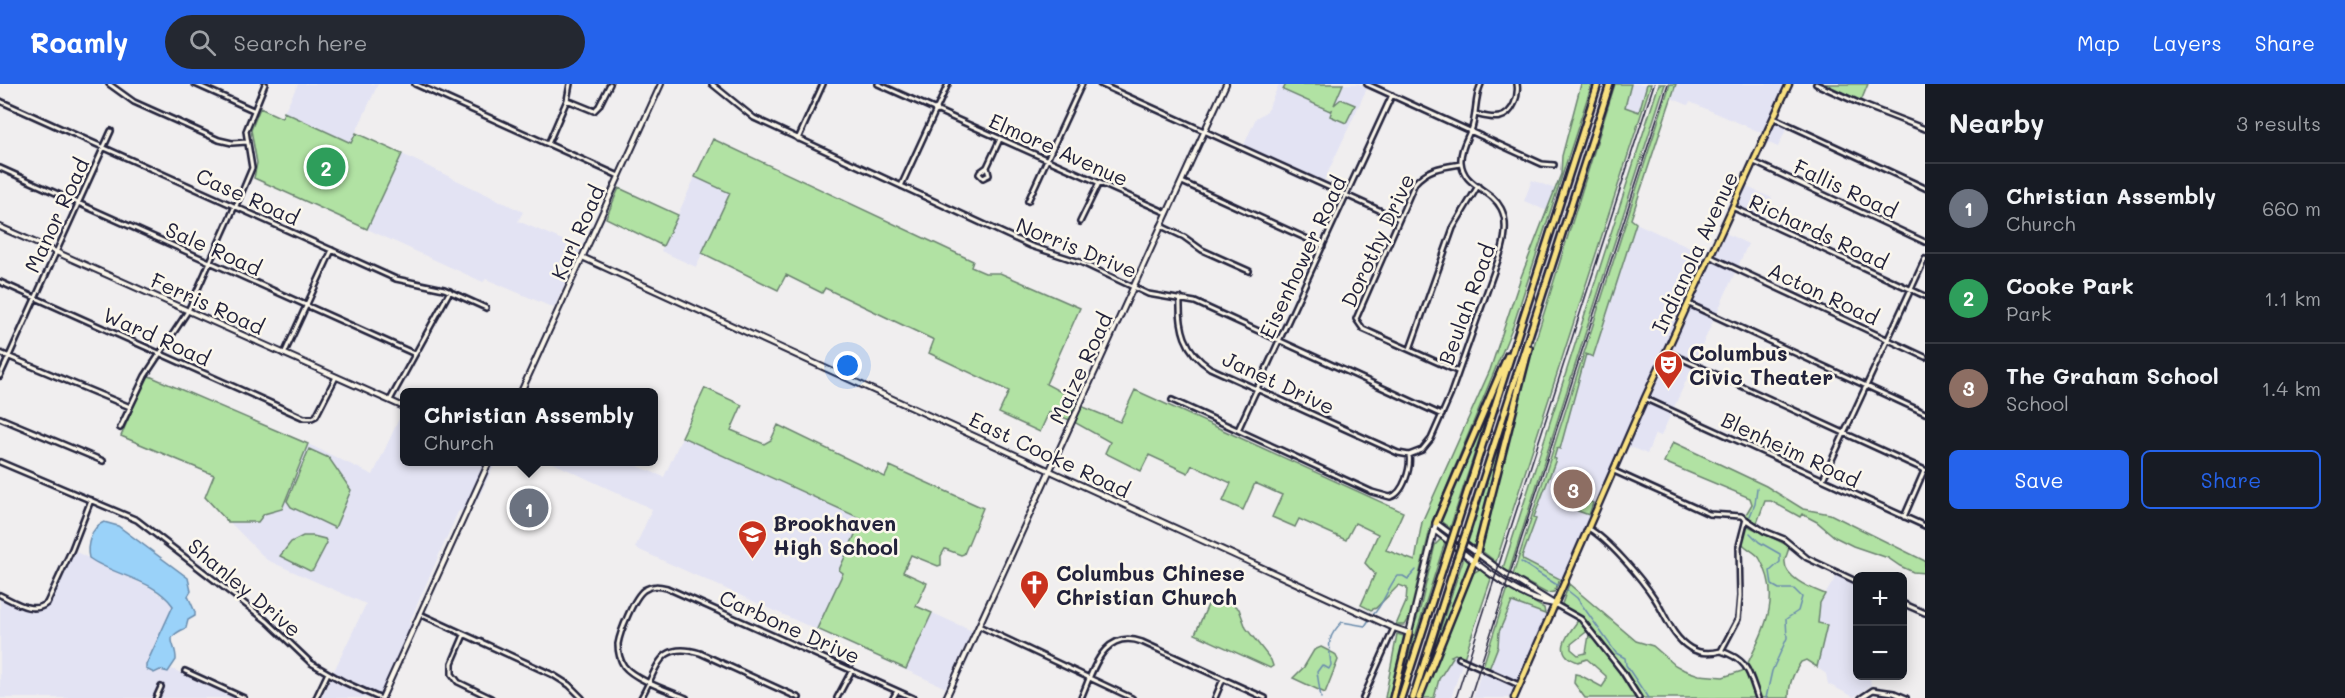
<!DOCTYPE html>
<html lang="en">
<head>
<meta charset="utf-8">
<style>
  body { margin:0; font-family:Mali,sans-serif; background:#242831; color:#f1f3f6 }
  .controls { position:absolute; right:18px; bottom:18px; display:grid; overflow:hidden; border-radius:9px; box-shadow:0 3px 15px #0003 }
  .controls button { width:54px; height:54px; display:grid; place-items:center; padding:0; border:0; border-bottom:2px solid #363941; background:#171b24; color:#f1f3f6; font:30px sans-serif }
  .you { position:absolute; left:848px; top:282px; width:21px; height:21px; margin:-15px; border:4px solid #fff; border-radius:50%; background:#1a73e8; box-shadow:0 0 0 9px #1a73e833 }
  .badge { display:grid; place-items:center; width:39px; height:39px; border-radius:50%; background:#2563eb; color:#fff; font-size:20px; font-weight:700 }
  .pin { position:absolute; translate:-50% -50%; border:3px solid #fff; box-shadow:0 2px 6px #0006 }
  .popup { position:absolute; left:400px; top:304px; width:258px; height:78px; box-sizing:border-box; display:grid; place-content:center; border-radius:9px; background:#171b24; filter:drop-shadow(0 2px 4px #0005); font-size:20px; white-space:nowrap; color:#9ea1a6 }
  .popup b { font-size:22px; color:#f1f3f6 }
  .popup::after { content:''; position:absolute; left:50%; top:100%; margin-left:-12px; border:12px solid transparent; border-top-color:#171b24 }
  .list { margin:0; padding:0; list-style:none }
  h2 { display:flex; justify-content:space-between; align-items:center; height:78px; margin:0; padding:0 24px; font-size:26px }
  h2 small { font-size:20px; font-weight:400; color:#9ea1a6 }
  .list li { display:grid; grid-template-columns:39px 1fr auto; gap:18px; align-items:center; box-sizing:border-box; height:90px; padding:0 24px; border-top:2px solid #363941 }
  .list b { display:block; font-size:22px; white-space:nowrap }
  .list p { margin:0; font-size:20px; white-space:nowrap; color:#9ea1a6 }
  .list em { font-size:20px; font-style:normal; color:#9ea1a6 }
  .actions { display:flex; gap:12px; padding:18px 24px }
  .actions a { flex:1; padding:14px 0; border:2px solid #2563eb; border-radius:9px; text-align:center; font-size:21px; color:#2563eb }
  .actions .main { background:#2563eb; color:#fff }
  .icon { flex:none; width:33px; height:33px; fill:none; stroke:currentColor; stroke-width:2; stroke-linecap:round; stroke-linejoin:round }
  .map { position:relative; flex:none; width:1925px; height:614px; overflow:hidden }
  header { display:flex; align-items:center; gap:36px; box-sizing:border-box; height:84px; padding:0 30px; background:#2563eb; color:#fff }
  header strong { font-size:28px }
  nav { display:flex; gap:33px; margin-inline-start:auto; font-size:21px }
  .search { width:420px; height:54px; background:#242831; display:flex; align-items:center; gap:15px; box-sizing:border-box; padding:0 21px; border-radius:33px; color:#9ea1a6; font-size:22px }
  main { display:flex }
  aside { flex:1; background:#171b24 }
  .map>svg:first-child { display:block }
</style>
</head>
<body>
<header>
<strong>Roamly</strong>
<div class="search"><svg class="icon" aria-label="search" viewBox="0 0 24 24"><circle cx="10" cy="10" r="6"/><path d="M15 15l6 6"/></svg>Search here</div>
<nav><a>Map</a><a>Layers</a><a>Share</a></nav>
</header>
<main>
<div class="map">
<svg width="1925" height="614" viewBox="0 0 1925 614">
  <rect width="100%" height="100%" fill="#f0eeef"/>
  <filter id="ink" filterUnits="userSpaceOnUse"><feTurbulence type="fractalNoise" baseFrequency=".0167" numOctaves="2"/><feDisplacementMap in="SourceGraphic" scale="12" xChannelSelector="R" yChannelSelector="G"/><feConvolveMatrix kernelMatrix="1 2 1 2 8 2 1 2 1" color-interpolation-filters="sRGB"/></filter>
  <g filter="url(#ink)">
    <!-- built -->
    <path fill="#e3e3f3" d="M298 0H378L351 59 284 28Z
      M1279 0H1358L1367 4 1323 99 1243 63 1256 34 1267 27Z
      M1631 0H1647L1639 28 1625 23Z
      M1676 0H1789L1774 34 1788 41 1778 63 1764 57 1767 51 1690 18 1688 21 1671 14Z
      M402 70 523 128 518 137 581 164 554 224 486 195 483 198 367 145Z
      M695 93 730 109 696 183 661 167Z
      M1532 96 1555 105 1547 127 1524 117Z
      M1740 100 1772 114 1762 136 1730 122Z
      M1636 139 1707 172 1719 146 1748 160 1661 352 1655 350 1647 370 1625 361 1619 365 1590 431 1593 433 1566 496 1560 495 1522 476V473L1536 435 1534 434 1556 375 1553 374 1557 363 1560 364 1586 269 1593 272Z
      M404 324V378H496L475 420 458 428 409 539 414 542 381 614H321L366 520 267 476 205 413 239 331 308 360 373 391Z
      M682 353 862 435 839 486 972 547 946 604 635 464 652 425 551 378H628L664 393Z
      M72 466 151 504 172 519V525L146 581 168 588 172 585 235 614H0V512L33 526H42L46 520Z
      M1837 491 1857 500 1858 592H1870L1871 601 1854 613 1828 600 1826 590 1817 583 1827 541 1818 539 1820 519Z
      M1512 518 1549 532 1513 614H1473L1483 582 1489 585 1498 562 1499 548Z
      M1455 570 1464 574 1451 614H1434L1439 595 1451 572Z"/>
    <!-- green -->
    <path fill="#b1e2a3" stroke="#6a826f" stroke-width="1.5" fill-rule="evenodd" d="M1286 0H1343L1334 21 1341 15 1355 21 1346 39 1330 32 1332 26 1330 27 1283 6Z
      M1581 0H1592L1513 242 1431 441 1409 534 1405 541H1396L1406 518 1407 504 1399 501 1376 524 1371 526 1361 521 1375 490 1365 479 1378 450 1355 439 1346 456 1299 435 1295 443 1272 433 1282 411 1255 399 1243 426 1223 417 1231 399 1192 381 1188 389 1149 371 1141 387 1105 369 1110 358 1074 338 1081 322 1120 338 1135 306 1403 428 1386 466 1415 477 1422 438 1490 286 1521 193 1561 90 1562 72Z
      M1615 0H1631L1625 23 1639 28 1647 0H1651L1496 478 1482 467 1518 313Z
      M1659 0H1665L1509 488 1503 484Z
      M1670 0H1676L1631 135 1636 139 1593 273 1586 270 1560 365 1557 364 1554 374 1556 375 1534 433 1536 435 1522 473 1523 476 1560 495 1554 508 1546 509 1513 491Z
      M1825 0H1868L1861 17Z
      M260 24 282 34 284 28 351 59 356 49 402 70 367 145 254 94 257 79 251 46Z
      M713 55 973 177 971 183 985 189H1000L1080 224 1046 300 1078 317 1070 336 1049 328 1040 348 999 329 1009 307 929 269 934 256 825 204 822 209 786 191 778 206 702 169 730 109 695 93Z
      M619 104 678 131 663 162 606 134Z
      M147 291 308 360 282 425 264 430 258 438H228L205 413 214 391 121 352Z
      M705 304 742 321 731 346 764 360 771 356 778 341 885 393 890 382 983 424 964 470 961 471 945 465 941 472V481L938 482 911 471 903 488 927 499 916 522 932 529 906 585 817 545 843 489 839 486 862 435 682 353Z
      M1496 304 1450 444 1439 436Z
      M1504 345H1505L1476 464 1468 458Z
      M1673 358 1766 402 1803 425 1830 430 1925 477V489L1913 488 1900 482 1888 474 1853 462 1835 453 1817 438 1802 430 1800 433 1771 417H1765L1757 439 1745 432 1752 420 1750 414 1664 378Z
      M309 365 329 374 351 406 335 444 291 423 287 417Z
      M1583 415 1593 419 1589 431 1578 427Z
      M1748 442 1789 462C1789 467 1786 471 1785 476 1783 494 1813 505 1825 510L1820 519 1818 539 1827 541 1817 583 1806 576 1801 578C1793 590 1789 599 1789 614H1585L1574 599 1575 590 1580 591 1602 603 1606 597V592L1587 575 1578 578C1550 569 1569 549 1580 534L1562 520 1569 500 1636 557 1653 562 1675 581 1684 586 1699 591 1723 593 1742 587 1746 583C1763 547 1783 515 1760 475 1757 468 1747 466 1742 459L1743 446ZM1590 545 1586 569 1578 571 1571 565V560Z
      M303 452H313L325 455 327 459 313 486 310 487 280 472 291 458Z
      M1441 455 1445 458 1399 603H1398L1408 559 1420 525 1435 461Z
      M1464 473 1469 479 1423 596Z
      M1480 485 1491 495 1464 574 1455 570 1451 572 1453 573 1439 595 1434 614H1422L1473 489Z
      M1508 504 1544 524 1545 530 1512 518 1499 548 1498 562 1489 585 1483 582Z
      M1216 511 1223 514 1239 525 1246 544 1271 576 1273 582 1270 584 1195 550 1212 512Z
      M1397 550 1404 552V556L1390 614H1385Z
      M1321 563 1335 570 1338 576 1325 609 1293 594 1304 583 1314 566Z"/>
    <!-- water -->
    <path fill="#9ad2f9" stroke="#6a8cad" stroke-width="1.5" d="M104 438 118 442 188 494 191 507 188 512 195 528V532L188 536 186 544C161 555 177 558 176 576L168 588 160 586 154 589 146 585V581L173 522C154 495 114 492 89 474 86 462 91 443 104 438Z"/>
    <g fill="none" stroke-linecap="round" stroke-linejoin="round">
      <!-- stream -->
      <path stroke="#6a8cad" stroke-width="1.5" d="M1750 432 1755 420 1757 404
        M1750 449 1759 458 1780 470V478L1770 487 1772 501 1779 505H1794L1802 513 1798 527 1786 535 1787 554 1772 587 1766 614
        M1521 478 1557 501
        M1567 506 1577 514 1616 569 1625 574 1626 581 1648 614
        M1373 531C1384 519 1387 505 1397 492H1403L1408 495 1416 486
        M1321 614 1317 588 1322 581 1329 585 1331 581C1329 561 1326 554 1342 538L1365 542 1369 536"/>
      <defs>
        <path id="minor" d="M109 0 134 18 219 56 232 59 247 58
          M195 0 253 26
          M415 0 619 92
          M712 0 754 34 1031 162 1080 178 1148 210 1195 218 1442 331
          M878 0 934 25
          M1100 0 1399 135
          M1367 0 1542 80 1554 81
          M1816 0 1863 21 1925 45
          M567 16 594 27 599 22 610 0
          M0 17 396 195 444 205 486 224
          M937 24 948 0
          M938 27 937 24 934 25 935 28 938 27 1167 129
          M1475 30C1483 32 1492 35 1500 33 1513 30 1519 12 1517 0
          M1774 34 1925 104
          M1471 47C1477 32 1474 15 1481 0
          M798 55 823 0
          M548 60 567 16 570 0
          M1754 78 1925 158
          M987 83 989 91 983 94 979 90 980 88 987 83 1000 55
          M0 84 415 270
          M1182 98 1323 162
          M901 102 935 28
          M1028 117 1082 0
          M236 122 252 84 246 47 265 0
          M1734 124 1925 212
          M1080 138 1099 99
          M1161 142 1184 153 1202 166 1249 187
          M1711 173 1925 273
          M0 198 304 334H312L316 332 336 293
          M1180 214C1179 244 1184 267 1210 284L1398 369 1409 371 1422 366 1431 355 1450 312 1502 165C1519 101 1464 113 1461 78 1460 67 1466 57 1470 47
          M1689 220 1925 329
          M1410 265 1453 144 1478 102
          M1667 268 1925 386
          M0 269 130 323
          M284 270 332 166
          M1457 287 1363 245 1356 235 1415 99C1428 84 1442 83 1461 80
          M0 292 111 47
          M1646 315 1925 442
          M390 316 450 207
          M1172 316 1372 408 1390 413C1404 410 1411 383 1409 371
          M0 334 103 377
          M120 344 145 292 188 227 235 122
          M1238 346 1392 11
          M0 378 137 436 267 537 311 579 344 598 379 614
          M1614 387 1709 430 1741 432 1764 447 1784 455 1807 474 1858 498
          M1823 395 1925 175
          M1904 433 1924 387
          M1588 444C1609 456 1641 494 1655 515 1666 532 1672 553 1690 564 1700 570 1710 570 1721 567
          M0 511C15 518 33 531 47 519L72 465 91 416
          M1902 519 1925 529
          M1556 521 1581 535 1622 587 1639 614
          M420 530 553 591 569 601 582 614
          M979 542 1132 614
          M464 551 452 579V590L458 598 491 614
          M1721 567 1738 535 1740 512 1739 462 1746 435
          M1721 567C1749 576 1749 589 1758 614
          M1459 574 1519 601
          M185 587 244 614
          M156 614 161 603
          M316 614 328 589
          M641 614C658 585 658 556 700 569L799 614
          M686 614C670 607 635 596 624 582 620 576 618 568 618 560 620 548 634 513 644 506 652 501 659 502 667 504L913 614
          M837 614 852 586
          M893 614 897 607
          M1081 614C1093 587 1103 544 1142 558L1265 614
          M1215 614 1223 595
          M1363 614 1394 544
          M1861 614 1873 606 1894 609 1906 614"/>
        <path id="tertiary" d="M946 614 1226 0"/>
        <path id="secondary" d="M0 143 404 323
          M582 173 1394 544 1409 549 1436 439 1504 489 1554 520
          M521 308 661 0
          M1434 446C1468 471 1512 514 1554 520
          M382 614 489 378"/>
        <path id="primary" d="M1514 614 1645 314 1789 0"/>
        <path id="motorway" d="M1436 439 1508 271
          M1457 440 1598 0
          M1467 446 1610 0
          M1393 614 1409 549
          M1401 614 1447 471
          M1413 614 1457 475
          M1419 614 1476 472 1529 264"/>
      </defs>
      <!-- minor casing -->
      <use href="#minor" stroke="#22223b" stroke-width="8"/>
      <!-- tertiary casing -->
      <use href="#tertiary" stroke="#22223b" stroke-width="8"/>
      <!-- secondary casing -->
      <use href="#secondary" stroke="#22223b" stroke-width="8"/>
      <!-- primary casing -->
      <use href="#primary" stroke="#22223b" stroke-width="9"/>
      <!-- motorway casing -->
      <use href="#motorway" stroke="#22223b" stroke-width="10"/>
      <!-- minor -->
      <use href="#minor" stroke="#fbf7ec" stroke-width="3"/>
      <!-- tertiary -->
      <use href="#tertiary" stroke="#fbf7ec" stroke-width="4"/>
      <!-- secondary -->
      <use href="#secondary" stroke="#fbf7ec" stroke-width="4"/>
      <!-- primary -->
      <use href="#primary" stroke="#f9e181" stroke-width="4.5"/>
      <!-- motorway -->
      <use href="#motorway" stroke="#f9e181" stroke-width="5"/>
      <!-- rail -->
      <path stroke="#22223b" stroke-width="1.5" d="M1456 614 1654 0
        M1470 614 1668 0"/>
      <defs>
        <path id="motorway-bridge" d="M1447 471 1457 440
          M1457 475 1467 446"/>
      </defs>
      <!-- motorway-bridge casing -->
      <use href="#motorway-bridge" stroke="#22223b" stroke-width="10" stroke-linecap="butt"/>
      <!-- motorway-bridge -->
      <use href="#motorway-bridge" stroke="#f9e181" stroke-width="5"/>
    </g>
  </g>
  <!-- icons -->
  <defs>
    <symbol id="theatre-pin" viewBox="-11 -11 22 30"><path d="M0 17L-7.5 6A9.5 9.5 0 1 1 7.5 6Z" fill="#c8321e" stroke="#fbf7ec"/><path d="M-5-5.5Q0-4 5-5.5V0Q5 5 0 6Q-5 5-5 0ZM-3.3-2.5H-1v1.5H-3.3ZM1-2.5H3.3v1.5H1ZM-2.8 1Q0 5.5 2.8 1Z" fill="#fff"/></symbol>
    <symbol id="school-pin" viewBox="-11 -11 22 30"><path d="M0 17L-7.5 6A9.5 9.5 0 1 1 7.5 6Z" fill="#c8321e" stroke="#fbf7ec"/><path d="M0-5L7-2L0 1L-7-2ZM-4 1L0 2.5L4 1V4Q0 6-4 4Z" fill="#fff"/></symbol>
    <symbol id="church-pin" viewBox="-11 -11 22 30"><path d="M0 17L-7.5 6A9.5 9.5 0 1 1 7.5 6Z" fill="#c8321e" stroke="#fbf7ec"/><path d="M-1.2-6h2.4v3.5h3.3v2.4h-3.3V6h-2.4V-.1h-3.3v-2.4h3.3Z" fill="#fff"/></symbol>
  </defs>
  <g fill-rule="evenodd">
    <use href="#theatre-pin" x="1652" y="264" width="33" height="45"/>
    <use href="#school-pin" x="736" y="434" width="33" height="45"/>
    <use href="#church-pin" x="1018" y="484" width="33" height="45"/>
  </g>
  <g text-anchor="middle" dominant-baseline="central" stroke-width="5" stroke-linejoin="round" paint-order="stroke">
    <!-- street labels -->
    <g font-size="21" fill="#22223b" stroke="#fbf7ec">
      <text transform="translate(1059 65) rotate(24)">Elmore Avenue</text>
      <text transform="translate(1846 104) rotate(25)">Fallis Road</text>
      <text transform="translate(248 112) rotate(24)">Case Road</text>
      <text transform="translate(56 131) rotate(-65)">Manor Road</text>
      <text transform="translate(1819 147) rotate(25)">Richards Road</text>
      <text transform="translate(577 148) rotate(-66)">Karl Road</text>
      <text transform="translate(1377 156) rotate(-65)">Dorothy Drive</text>
      <text transform="translate(1077 163) rotate(22)">Norris Drive</text>
      <text transform="translate(214 164) rotate(24)">Sale Road</text>
      <text transform="translate(1694 168) rotate(-65)">Indianola Avenue</text>
      <text transform="translate(1302 173) rotate(-65)">Eisenhower Road</text>
      <text transform="translate(1824 209) rotate(25)">Acton Road</text>
      <text transform="translate(208 219) rotate(24)">Ferris Road</text>
      <text transform="translate(1466 220) rotate(-70)">Beulah Road</text>
      <text transform="translate(157 252) rotate(24)">Ward Road</text>
      <text transform="translate(1080 284) rotate(-65)">Maize Road</text>
      <text transform="translate(1279 298) rotate(25)">Janet Drive</text>
      <text transform="translate(1791 365) rotate(25)">Blenheim Road</text>
      <text transform="translate(1050 370) rotate(25)">East Cooke Road</text>
      <text transform="translate(245 503) rotate(40)">Shanley Drive</text>
      <text transform="translate(790 542) rotate(24)">Carbone Drive</text>
    </g>
    <!-- poi labels -->
    <g font-size="21" font-weight="bold" fill="#22223b" stroke="#fbf7ec" text-anchor="start">
      <text x="1689" y="268">Columbus<tspan x="1689" dy="24">Civic Theater</tspan></text>
      <text x="773" y="438">Brookhaven<tspan x="773" dy="24">High School</tspan></text>
      <text x="1056" y="488">Columbus Chinese<tspan x="1056" dy="24">Christian Church</tspan></text>
    </g>
  </g>
</svg>
<div class="controls">
<button>+</button>
<button>−</button>
</div>
<div class="you"></div>
<div class="pin badge" style="left:529px;top:424px;background:#6b7280">1</div>
<div class="popup"><b>Christian Assembly</b>Church</div>
<div class="pin badge" style="left:326px;top:83px;background:#2e9e5b">2</div>
<div class="pin badge" style="left:1573px;top:405px;background:#8d6e63">3</div>
</div>
<aside>
<h2>Nearby<small>3 results</small></h2>
<ul class="list">
<li><span class="badge" style="background:#6b7280">1</span><div><b>Christian Assembly</b><p>Church</p></div><em>660 m</em></li>
<li><span class="badge" style="background:#2e9e5b">2</span><div><b>Cooke Park</b><p>Park</p></div><em>1.1 km</em></li>
<li><span class="badge" style="background:#8d6e63">3</span><div><b>The Graham School</b><p>School</p></div><em>1.4 km</em></li>
</ul>
<div class="actions"><a class="main">Save</a><a>Share</a></div>
</aside>
</main>
</body>
</html>
